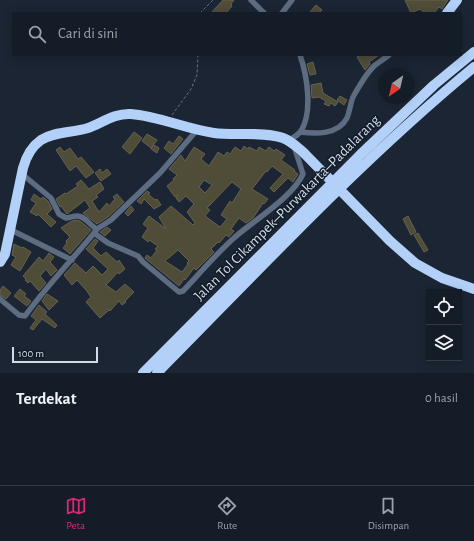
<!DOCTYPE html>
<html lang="id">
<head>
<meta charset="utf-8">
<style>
  body { margin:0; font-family:"Alegreya Sans",sans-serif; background:#1d252f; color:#f1f3f6 }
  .controls { position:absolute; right:12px; bottom:12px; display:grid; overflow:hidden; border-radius:0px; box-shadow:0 2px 10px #0003 }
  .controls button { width:36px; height:36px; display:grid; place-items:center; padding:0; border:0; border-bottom:1px solid #333a44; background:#141c27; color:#f1f3f6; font:20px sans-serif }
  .compass { position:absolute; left:378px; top:68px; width:36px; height:36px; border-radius:50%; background:#141c27; box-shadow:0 2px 10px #0003; rotate:214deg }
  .scale { position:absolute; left:12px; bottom:10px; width:86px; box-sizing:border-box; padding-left:4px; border:2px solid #d4dbe5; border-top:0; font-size:11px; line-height:14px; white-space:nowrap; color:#d4dbe5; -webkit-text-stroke:3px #111c2a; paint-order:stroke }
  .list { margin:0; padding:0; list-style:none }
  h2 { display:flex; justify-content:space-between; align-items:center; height:52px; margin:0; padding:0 16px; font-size:17px }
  h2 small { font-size:13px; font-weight:400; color:#9da1a7 }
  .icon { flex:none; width:22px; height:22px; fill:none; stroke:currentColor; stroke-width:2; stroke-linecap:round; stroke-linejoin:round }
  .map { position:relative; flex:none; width:474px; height:373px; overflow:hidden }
  .search { position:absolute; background:#141c27; box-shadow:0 2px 10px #0003; left:12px; right:12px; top:12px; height:44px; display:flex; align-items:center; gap:10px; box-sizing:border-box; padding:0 14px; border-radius:0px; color:#9da1a7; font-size:15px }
  .sheet { height:112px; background:#141c27 }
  nav { display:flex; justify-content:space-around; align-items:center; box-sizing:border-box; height:56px; border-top:1px solid #333a44; background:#141c27; font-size:11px; color:#9da1a7 }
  nav a { display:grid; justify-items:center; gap:2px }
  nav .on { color:#db2777 }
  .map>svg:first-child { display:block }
</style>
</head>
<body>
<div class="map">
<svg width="474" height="373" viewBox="0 0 474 373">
  <rect width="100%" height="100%" fill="#1b2534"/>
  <!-- building -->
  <path fill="#4f4c38" stroke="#66624e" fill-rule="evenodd" d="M223 0H234L231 4 232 6 226 13H211Z
    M405 0H448L442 9 439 7 434 13H425L420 9 411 13Z
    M316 5 322 10 319 13H309Z
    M360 55H379L369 62 370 64 365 70 357 57Z
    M313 62 316 74 310 75 307 64Z
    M321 83 323 93 338 102 335 106 331 103 329 106 324 104 326 101 319 97 312 98 311 85Z
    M340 96 347 100 344 105 337 100Z
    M134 132 142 138 130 154 122 147Z
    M147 134 157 140 151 148 142 141Z
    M179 136 183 139 171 154 164 148 169 141 173 144Z
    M154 145 159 148 157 153 151 149Z
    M244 146 248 149 249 147 257 151 259 147 266 151 269 147 274 151 276 149 285 155 281 160 295 170 294 171 298 174 293 182 288 178 274 192 270 188 283 174 272 166 267 172 266 171 252 189 268 199 264 204 263 203 253 218 246 223 239 218 231 229 234 231 229 237 226 235 219 243 218 242 211 249 214 252 196 270 194 268 185 280 184 279 179 286 145 258 147 255 151 258 157 250 155 249 158 246 149 240 148 242 142 237 148 228 143 224 149 216 166 229 159 217 171 206 193 225 195 223 187 212 194 204 186 196 179 202 176 198 178 195 175 197 167 186 174 180 173 179 177 175 169 169 181 155 185 161 194 147 205 154 201 159 209 166 218 152 224 156 227 152 230 154 235 147 241 151ZM204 180 212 185 205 193 199 187ZM232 182 241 189 232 203 230 201 221 215 227 219 220 227 205 216 210 210 207 208ZM178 250 189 261 187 263 188 264 182 272 165 261Z
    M60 147 64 152 70 148 78 159 81 157 94 172 86 178 76 166 70 171 56 150Z
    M100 169 102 173 107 169 111 174 101 181 95 173Z
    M81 180 89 189 100 182 104 189 96 195 98 197 92 201 99 212 107 203 109 206 115 199 113 197 117 194 124 202 108 217 97 224 83 213 90 208 85 200 67 214 61 206 60 207 56 199 65 193 66 194 78 186 76 184Z
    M147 191 150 193 148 194 155 200 157 199 161 205 154 209 144 199 141 204 137 201Z
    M34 194 41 199 43 197 48 201 52 209 47 214 56 222 51 227 38 214 37 216 30 212 36 203 31 200Z
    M131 206 134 210 128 216 125 213Z
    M408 216 416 232 411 235 403 219Z
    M75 220 80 221 91 230 70 254 63 248 67 243 66 241 70 237 61 228 70 222Z
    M107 227 111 230 105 236 100 232Z
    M418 233 428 250 424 252 414 235Z
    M95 239 98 241 93 248 101 256 106 252 117 262 119 260 125 269 119 274 118 272 106 285 116 292 125 284 134 292 125 301 126 302 122 305 119 301 110 311 109 310 100 318 86 302 91 297 86 290 77 280 72 285 64 275 75 263 86 273 93 266 102 275 108 269 86 249Z
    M14 244 22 248 23 247 31 252 20 271 11 265 16 257 12 255Z
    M49 253 54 257 50 262 57 270 51 276 46 269 40 276 46 283 39 291 30 281 28 283 25 280 26 279 23 276 39 257 43 261Z
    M3 286 11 293 6 299 0 295V290Z
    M20 289 26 294 24 296 31 301 27 306 14 296Z
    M47 294 58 301 49 310 42 301Z
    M39 305 47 312 45 314 57 325 55 328 42 319 33 330 30 328 36 320 31 316Z"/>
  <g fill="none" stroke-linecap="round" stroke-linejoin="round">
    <!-- path -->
    <path stroke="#6a7380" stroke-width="1" stroke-dasharray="3 2" stroke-linecap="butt" d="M200 13 213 0
      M172 115 191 89 197 75 198 55"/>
    <!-- street -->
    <path stroke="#5d6c80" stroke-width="5.5" d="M251 0 264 13
      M282 13 292 0
      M300 132C316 134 338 135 347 118 350 111 350 104 353 97 358 88 367 73 374 66 379 62 384 59 389 55
      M289 140C293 138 298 135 301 131 313 112 307 75 300 55
      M22 174 51 198 59 214 66 218C70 218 73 216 76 216 85 215 90 226 97 229L94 233 108 243 138 256 143 262 179 292 183 291C200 273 216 254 234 238 254 220 292 198 303 174L294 146
      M9 229 72 260
      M97 229 111 220 160 173 197 130
      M0 299 19 315 25 316C46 287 71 261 94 233"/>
    <!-- highway -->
    <path stroke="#b2d0f8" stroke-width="10" d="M447 13 457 0
      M0 262 5 254 23 168C26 157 31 147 41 140 55 131 72 133 88 128 102 123 114 113 131 114 158 116 186 129 214 133 235 136 265 131 283 138 291 141 297 147 303 152L390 241 415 263 442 278 474 289
      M143 373 361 154 434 85 474 52
      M157 373C260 269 360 161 474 67"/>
  </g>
  <g text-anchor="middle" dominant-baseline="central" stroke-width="3" stroke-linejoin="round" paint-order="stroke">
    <!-- street labels -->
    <g font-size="15" fill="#d4dbe5" stroke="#111c2a">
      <text transform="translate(287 208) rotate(-45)">Jalan Tol Cikampek–Purwakarta–Padalarang</text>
    </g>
  </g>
</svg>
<div class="controls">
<button><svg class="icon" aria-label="locate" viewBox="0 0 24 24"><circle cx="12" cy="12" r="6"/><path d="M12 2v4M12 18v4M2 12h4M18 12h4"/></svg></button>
<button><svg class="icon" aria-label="layers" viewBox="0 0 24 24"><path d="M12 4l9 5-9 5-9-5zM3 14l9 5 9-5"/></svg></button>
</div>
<svg class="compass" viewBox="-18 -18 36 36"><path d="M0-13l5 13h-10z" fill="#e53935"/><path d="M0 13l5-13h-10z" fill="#9da1a7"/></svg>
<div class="scale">100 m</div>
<div class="search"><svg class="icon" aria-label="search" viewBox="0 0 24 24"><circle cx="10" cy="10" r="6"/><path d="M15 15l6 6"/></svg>Cari di sini</div>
</div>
<section class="sheet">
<h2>Terdekat<small>0 hasil</small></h2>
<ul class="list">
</ul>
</section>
<nav>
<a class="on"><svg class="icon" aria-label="map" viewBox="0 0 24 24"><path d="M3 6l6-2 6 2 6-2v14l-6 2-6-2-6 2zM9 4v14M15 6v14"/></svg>Peta</a>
<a><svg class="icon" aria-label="directions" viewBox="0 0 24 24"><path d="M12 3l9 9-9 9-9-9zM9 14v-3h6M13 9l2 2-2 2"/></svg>Rute</a>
<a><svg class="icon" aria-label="saved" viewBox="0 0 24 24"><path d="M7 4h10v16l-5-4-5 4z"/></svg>Disimpan</a>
</nav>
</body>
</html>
